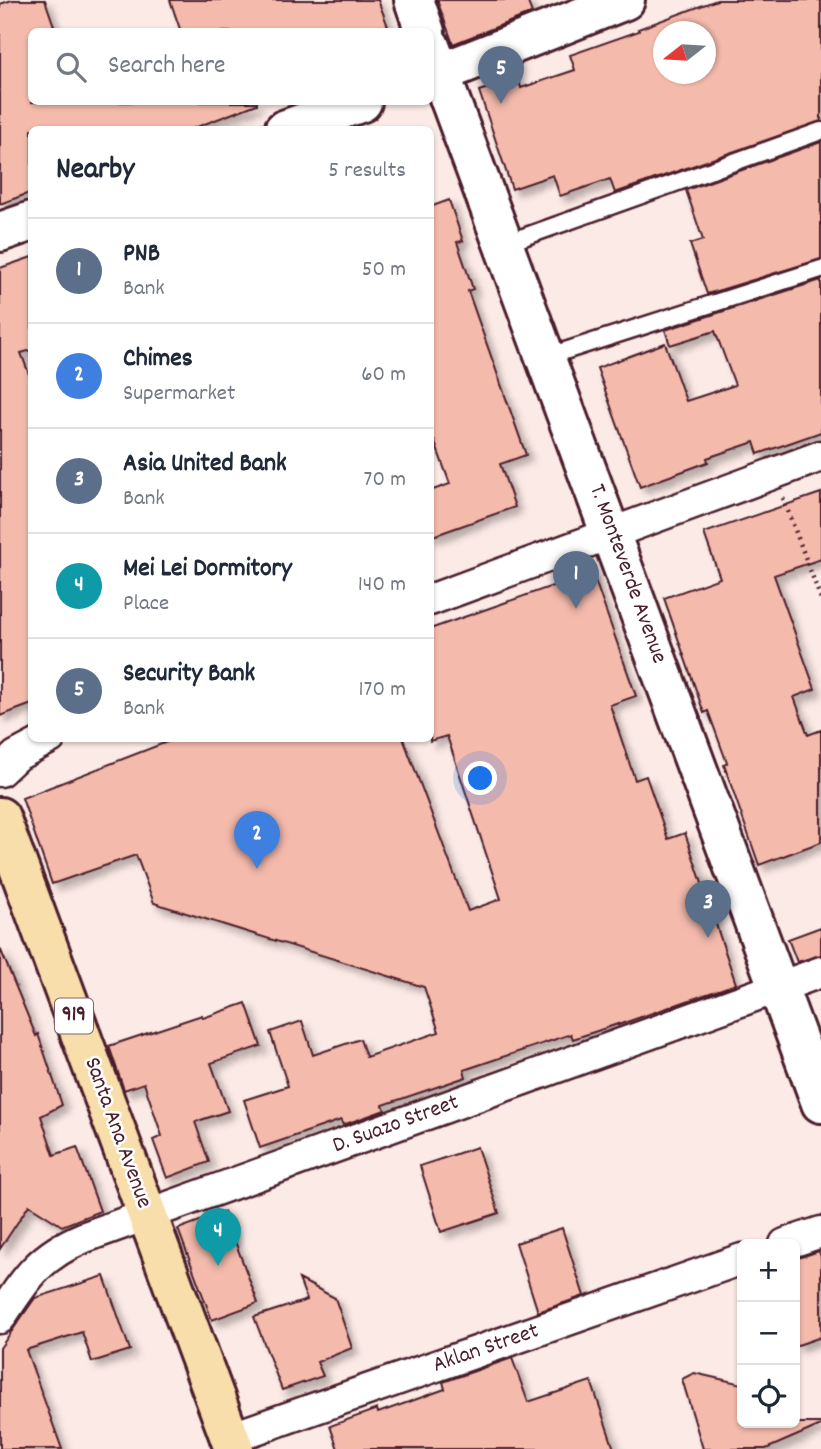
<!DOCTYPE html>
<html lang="en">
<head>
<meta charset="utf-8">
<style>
  body { margin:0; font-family:Dekko,sans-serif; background:#f2f2f3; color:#1f2937 }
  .controls { position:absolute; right:21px; bottom:21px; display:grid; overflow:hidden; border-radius:10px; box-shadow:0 2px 5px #0004 }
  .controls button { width:63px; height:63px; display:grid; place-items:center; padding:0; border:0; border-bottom:2px solid #e0e1e3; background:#fff; color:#1f2937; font:35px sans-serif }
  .compass { position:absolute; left:653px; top:21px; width:63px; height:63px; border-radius:50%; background:#fff; box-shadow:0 2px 5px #0004; rotate:253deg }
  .you { position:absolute; left:481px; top:779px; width:24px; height:24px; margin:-18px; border:5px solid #fff; border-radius:50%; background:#1a73e8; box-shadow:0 0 0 10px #1a73e833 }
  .badge { display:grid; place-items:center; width:46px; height:46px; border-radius:50%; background:#1f6fb2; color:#fff; font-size:23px; font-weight:700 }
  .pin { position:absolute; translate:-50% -58px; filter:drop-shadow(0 2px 4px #0008) }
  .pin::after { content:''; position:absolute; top:37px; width:24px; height:21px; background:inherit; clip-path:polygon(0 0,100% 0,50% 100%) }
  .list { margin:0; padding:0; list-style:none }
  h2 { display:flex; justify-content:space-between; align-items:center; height:91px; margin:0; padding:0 28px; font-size:30px }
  h2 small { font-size:23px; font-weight:400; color:#747a83 }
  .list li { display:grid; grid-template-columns:46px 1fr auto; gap:21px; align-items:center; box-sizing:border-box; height:105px; padding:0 28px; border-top:2px solid #e0e1e3 }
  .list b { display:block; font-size:26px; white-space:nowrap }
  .list p { margin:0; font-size:23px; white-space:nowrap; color:#747a83 }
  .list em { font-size:23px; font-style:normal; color:#747a83 }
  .icon { flex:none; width:38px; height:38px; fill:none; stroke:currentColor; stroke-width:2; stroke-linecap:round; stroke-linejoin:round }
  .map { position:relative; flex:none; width:821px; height:1449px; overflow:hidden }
  .search { position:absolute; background:#fff; box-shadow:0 2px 5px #0004; left:28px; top:28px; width:406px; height:77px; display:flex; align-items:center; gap:18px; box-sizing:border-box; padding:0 24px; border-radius:10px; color:#747a83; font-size:26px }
  .panel { position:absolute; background:#fff; box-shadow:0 2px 5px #0004; left:28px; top:126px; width:406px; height:616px; border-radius:10px }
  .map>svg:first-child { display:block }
</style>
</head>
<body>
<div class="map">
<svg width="821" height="1449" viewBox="0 0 821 1449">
  <defs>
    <filter id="shadow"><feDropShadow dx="6" dy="6" stdDeviation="3.5" flood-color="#0004"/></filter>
  </defs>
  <rect width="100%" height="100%" fill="#fceae6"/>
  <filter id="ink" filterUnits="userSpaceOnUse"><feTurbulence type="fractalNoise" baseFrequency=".0143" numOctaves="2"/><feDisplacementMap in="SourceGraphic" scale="14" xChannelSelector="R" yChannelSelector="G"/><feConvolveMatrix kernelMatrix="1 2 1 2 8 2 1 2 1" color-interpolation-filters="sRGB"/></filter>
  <g filter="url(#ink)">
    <!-- building -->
    <path fill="#f4baac" stroke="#4a1f2b" stroke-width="2" fill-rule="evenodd" filter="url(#shadow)" d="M12 0H45L56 32H32V102H257V104L189 130H32V192L0 204V4Z
      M170 0H378L390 32H181Z
      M437 0H527L532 13 453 44Z
      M717 0H821V121L615 193 610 179 560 196 553 175 512 189 479 91 518 78 521 88 575 70 570 55 639 31 638 29ZM663 32H705V74H663Z
      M821 142V259L707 294 690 244 703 240 686 190Z
      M449 200 463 241 457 242 473 289 468 291 526 455 500 464 515 507 430 537V491L450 484 430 429V207Z
      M32 257V350L21 353 32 382V704L0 716V268Z
      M821 280V432L758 454 754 442 707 458 708 462 640 487 597 368 665 343 686 401 735 385 715 331 670 345 665 330Z
      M821 493V559L774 575 815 689 794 697 808 735 821 730V842L759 865 724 765 727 763 708 711 704 713 664 598 720 578 704 533Z
      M592 572 636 696 610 705 635 780 646 776 668 839 685 833 736 984 618 1025V1024L573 1039 571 1034 464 1070 466 1077 383 1105 385 1110 343 1125 341 1120 260 1148 244 1100 288 1086 270 1032 302 1021 313 1055 360 1039 366 1057 439 1032 424 987 154 903 136 855 52 884 22 798 177 738H403L468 911 501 899 447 736 430 741V629Z
      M821 927V955L797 962 788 939Z
      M0 948 36 1036 38 1034 62 1105 41 1116 54 1155 77 1147 100 1211 62 1226 29 1205 0 1249Z
      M246 1003 261 1046 211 1063 228 1111 195 1122 209 1162 167 1178 153 1140 162 1136 144 1083 124 1090 109 1046 202 1015 203 1018Z
      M477 1147 499 1213 441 1232 420 1166Z
      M224 1212 258 1303 212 1320 178 1229Z
      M562 1228 584 1296 538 1312 516 1243Z
      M819 1251 821 1257V1337L795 1346V1259Z
      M104 1276 130 1350 92 1362 82 1332 26 1350 62 1449H0V1348L35 1298Z
      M299 1279 335 1298 352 1348 317 1362 323 1376 282 1390 254 1317 307 1300Z
      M512 1358 528 1402 591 1381 614 1449H338L330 1426 377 1409 378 1413 445 1389 443 1382Z
      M694 1373 742 1384V1423H821V1425L766 1449H703L682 1379Z"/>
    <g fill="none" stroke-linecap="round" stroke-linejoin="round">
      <defs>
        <path id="lane" d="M504 244 821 131
          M546 357 821 269"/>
        <path id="street" d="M430 600 821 456
          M0 771 16 756 50 738
          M785 1244 821 1232
          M0 1318C26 1278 39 1256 85 1237L821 972
          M230 1438 742 1259"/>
        <path id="secondary" d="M414 0 425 32
          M430 46 821 1103
          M430 77 625 0
          M284 130 362 102
          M0 232 32 221"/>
        <path id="primary" d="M0 817 234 1449"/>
      </defs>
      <!-- lane casing -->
      <use href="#lane" stroke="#4a1f2b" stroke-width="21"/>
      <!-- street casing -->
      <use href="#street" stroke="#4a1f2b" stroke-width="35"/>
      <!-- secondary casing -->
      <use href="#secondary" stroke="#4a1f2b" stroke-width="44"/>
      <!-- primary casing -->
      <use href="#primary" stroke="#4a1f2b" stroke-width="44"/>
      <!-- path -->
      <path stroke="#4a1f2b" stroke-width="4.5" stroke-dasharray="2 5" stroke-linecap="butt" d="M783 498 821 599"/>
      <!-- lane -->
      <use href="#lane" stroke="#fff" stroke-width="16"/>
      <!-- street -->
      <use href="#street" stroke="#fff" stroke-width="30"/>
      <!-- secondary -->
      <use href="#secondary" stroke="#fff" stroke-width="38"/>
      <!-- primary -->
      <use href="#primary" stroke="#f8deab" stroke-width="38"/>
    </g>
  </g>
  <g text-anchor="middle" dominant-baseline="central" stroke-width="5" stroke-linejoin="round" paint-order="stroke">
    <!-- shield labels -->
    <rect fill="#fff" stroke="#80626b" stroke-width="2" x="55" y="998.5" width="38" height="35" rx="5"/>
    <g font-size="21" font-weight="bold" fill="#4a1f2b">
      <text x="74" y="1016">919</text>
    </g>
    <!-- street labels -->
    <g font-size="23" fill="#4a1f2b" stroke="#fff">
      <text transform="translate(627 574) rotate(70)">T. Monteverde Avenue</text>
      <text transform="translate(396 1125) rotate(-20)">D. Suazo Street</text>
      <text transform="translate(117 1133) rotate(70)">Santa Ana Avenue</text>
      <text transform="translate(486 1349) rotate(-19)">Aklan Street</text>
    </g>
  </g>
</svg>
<div class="controls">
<button>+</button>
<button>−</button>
<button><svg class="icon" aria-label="locate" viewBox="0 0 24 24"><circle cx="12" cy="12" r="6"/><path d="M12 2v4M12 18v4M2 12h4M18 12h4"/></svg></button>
</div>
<svg class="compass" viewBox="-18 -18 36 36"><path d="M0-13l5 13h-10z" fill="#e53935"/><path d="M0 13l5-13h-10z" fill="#747a83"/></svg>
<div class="you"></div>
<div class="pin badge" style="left:576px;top:609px;background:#5c6f8a">1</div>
<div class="pin badge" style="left:257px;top:869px;background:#3f7fe0">2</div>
<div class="pin badge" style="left:708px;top:938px;background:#5c6f8a">3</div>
<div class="pin badge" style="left:218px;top:1266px;background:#0f9aa8">4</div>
<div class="pin badge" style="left:501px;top:104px;background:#5c6f8a">5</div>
<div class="search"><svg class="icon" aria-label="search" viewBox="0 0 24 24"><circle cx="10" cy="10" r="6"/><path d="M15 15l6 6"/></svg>Search here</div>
<section class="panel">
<h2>Nearby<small>5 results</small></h2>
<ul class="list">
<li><span class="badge" style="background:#5c6f8a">1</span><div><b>PNB</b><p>Bank</p></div><em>50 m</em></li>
<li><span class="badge" style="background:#3f7fe0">2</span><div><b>Chimes</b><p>Supermarket</p></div><em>60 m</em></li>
<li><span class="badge" style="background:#5c6f8a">3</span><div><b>Asia United Bank</b><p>Bank</p></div><em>70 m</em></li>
<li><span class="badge" style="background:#0f9aa8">4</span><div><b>Mei Lei Dormitory</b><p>Place</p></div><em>140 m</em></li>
<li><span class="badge" style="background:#5c6f8a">5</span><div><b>Security Bank</b><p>Bank</p></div><em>170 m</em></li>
</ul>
</section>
</div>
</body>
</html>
